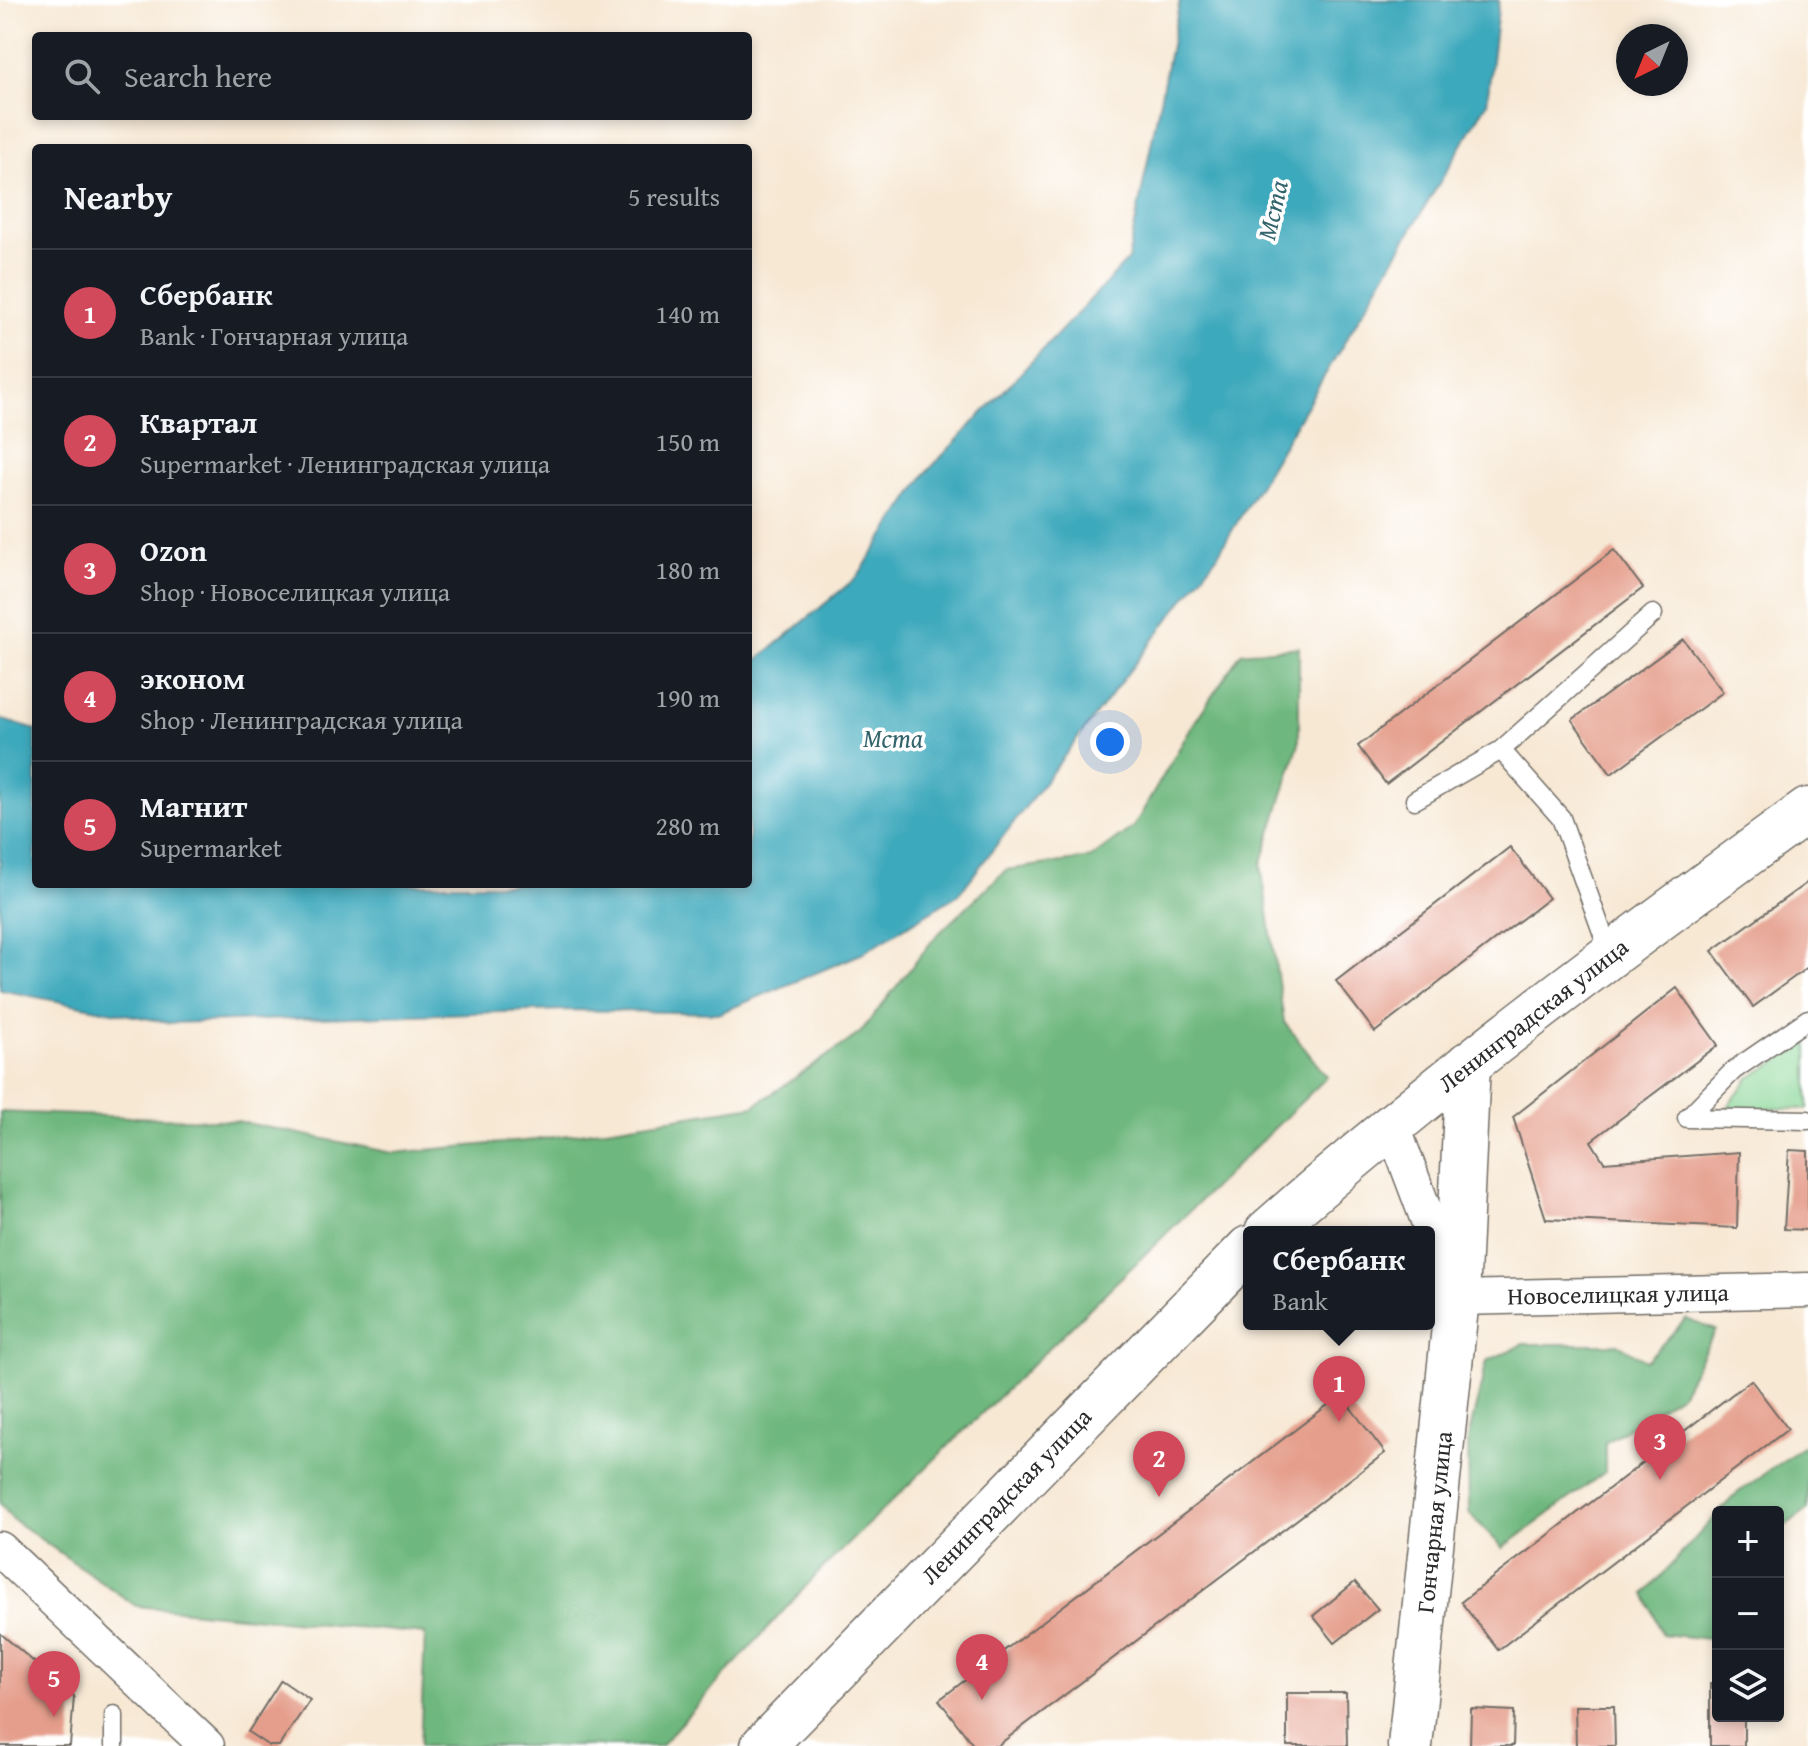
<!DOCTYPE html>
<html lang="en">
<head>
<meta charset="utf-8">
<style>
  body { margin:0; font-family:"Gentium Book Plus",serif; background:#242831; color:#f1f3f6 }
  .controls { position:absolute; right:24px; bottom:24px; display:grid; overflow:hidden; border-radius:8px; box-shadow:0 4px 12px #0003 }
  .controls button { width:72px; height:72px; display:grid; place-items:center; padding:0; border:0; border-bottom:2px solid #363941; background:#171b24; color:#f1f3f6; font:40px sans-serif }
  .compass { position:absolute; left:1616px; top:24px; width:72px; height:72px; border-radius:50%; background:#171b24; box-shadow:0 4px 12px #0003; rotate:223deg }
  .you { position:absolute; left:1110px; top:742px; width:28px; height:28px; margin:-20px; border:6px solid #fff; border-radius:50%; background:#1a73e8; box-shadow:0 0 0 12px #1a73e833 }
  .badge { display:grid; place-items:center; width:52px; height:52px; border-radius:50%; background:#d1495b; color:#fff; font-size:26px; font-weight:700 }
  .pin { position:absolute; translate:-50% -66px; filter:drop-shadow(0 2px 4px #0008) }
  .pin::after { content:''; position:absolute; top:42px; width:28px; height:24px; background:inherit; clip-path:polygon(0 0,100% 0,50% 100%) }
  .popup { position:absolute; left:1243px; top:1226px; width:192px; height:104px; box-sizing:border-box; display:grid; place-content:center; border-radius:8px; background:#171b24; filter:drop-shadow(0 2px 6px #0005); font-size:26px; white-space:nowrap; color:#9ea1a6 }
  .popup b { font-size:30px; color:#f1f3f6 }
  .popup::after { content:''; position:absolute; left:50%; top:100%; margin-left:-16px; border:16px solid transparent; border-top-color:#171b24 }
  .list { margin:0; padding:0; list-style:none }
  h2 { display:flex; justify-content:space-between; align-items:center; height:104px; margin:0; padding:0 32px; font-size:34px }
  h2 small { font-size:26px; font-weight:400; color:#9ea1a6 }
  .list li { display:grid; grid-template-columns:52px 1fr auto; gap:24px; align-items:center; box-sizing:border-box; height:128px; padding:0 32px; border-top:2px solid #363941 }
  .list b { display:block; font-size:30px; white-space:nowrap }
  .list p { margin:0; font-size:26px; white-space:nowrap; color:#9ea1a6 }
  .list em { font-size:26px; font-style:normal; color:#9ea1a6 }
  .icon { flex:none; width:44px; height:44px; fill:none; stroke:currentColor; stroke-width:2; stroke-linecap:round; stroke-linejoin:round }
  .map { position:relative; flex:none; width:1808px; height:1746px; overflow:hidden }
  .search { position:absolute; background:#171b24; box-shadow:0 4px 12px #0003; left:32px; top:32px; width:720px; height:88px; display:flex; align-items:center; gap:20px; box-sizing:border-box; padding:0 28px; border-radius:8px; color:#9ea1a6; font-size:30px }
  .panel { position:absolute; background:#171b24; box-shadow:0 4px 12px #0003; left:32px; top:144px; width:720px; height:744px; border-radius:8px }
  .map>svg:first-child { display:block }
</style>
</head>
<body>
<div class="map">
<svg width="1808" height="1746" viewBox="0 0 1808 1746">
  <rect width="100%" height="100%" fill="#fff"/>
  <filter id="ink" filterUnits="userSpaceOnUse"><feTurbulence type="fractalNoise" baseFrequency=".0125" numOctaves="2"/><feDisplacementMap in="SourceGraphic" scale="16" xChannelSelector="R" yChannelSelector="G"/><feConvolveMatrix kernelMatrix="1 2 1 2 8 2 1 2 1" color-interpolation-filters="sRGB"/></filter>
  <filter id="wash" filterUnits="userSpaceOnUse"><feTurbulence type="fractalNoise" baseFrequency=".006" numOctaves="4" result="noise"/><feDisplacementMap in="SourceGraphic" scale="32" xChannelSelector="R" yChannelSelector="G"/><feGaussianBlur stdDeviation="1.8" result="paint"/><feColorMatrix in="noise" values="0 0 0 0 0 0 0 0 0 0 0 0 0 0 0 0 0 1.4 0 .05"/><feComposite in="paint" operator="in"/></filter>
  <g filter="url(#wash)">
    <rect width="100%" height="100%" fill="#f7e8d4"/>
    <!-- green -->
    <path fill="#88d695" stroke="#5a8060" stroke-width="2" d="M1808 1043V1109L1727 1108 1749 1078Z"/>
    <!-- forest -->
    <path fill="#6eb77e" stroke="#4c7154" stroke-width="2" d="M1299 647V743L1261 865 1284 1022 1327 1077 819 1572 660 1746H420L425 1634 136 1606 12 1519 0 1503V1112L237 1121 393 1153 535 1140 754 1106 859 1034 936 936 1006 870 1091 858 1134 826 1194 723 1241 653Z
      M1686 1319 1716 1330 1681 1394 1605 1443V1472L1503 1548 1469 1513 1468 1439 1487 1361 1523 1344H1618L1646 1361Z
      M1808 1443V1509L1781 1529 1778 1537V1512H1719L1736 1494Z
      M1718 1513V1640L1662 1634 1645 1594Z"/>
    <!-- water -->
    <path fill="#3ca9bc" stroke="#346a74" stroke-width="2" d="M1180 0H1499L1487 103 1217 556 959 894 861 954 720 1013 565 1010 170 1023 0 990V719L36 730V884H748V668L857 577 926 473 1128 260Z"/>
    <g id="blocks">
      <!-- building -->
      <path fill="#e59e8b" d="M1614 550 1643 588 1386 784 1358 746Z
        M1683 639 1723 692 1611 774 1572 720Z
        M1510 847 1549 898 1375 1032 1336 981Z
        M1808 882V967L1753 1007 1712 951Z
        M1677 988 1718 1045 1591 1141 1604 1162 1739 1152 1737 1228 1546 1219 1513 1117Z
        M1789 1150 1808 1151V1230L1784 1229Z
        M1751 1380 1788 1429 1498 1650 1461 1602Z
        M1341 1395 1385 1453 997 1746H974L939 1700Z
        M1355 1582 1378 1609 1335 1643 1313 1616Z
        M0 1633 74 1696 70 1746H0Z
        M281 1680 310 1700 279 1746H269L248 1732Z
        M1710 1683H1718V1716H1744V1746H1710Z
        M1287 1693H1346L1347 1746H1287Z
        M1575 1706H1614L1615 1746H1576Z
        M1471 1709 1514 1711 1513 1746H1470Z"/>
    </g>
  </g>
  <g filter="url(#ink)">
    <use href="#blocks" fill-opacity="0" stroke="#726d66" stroke-width="2"/>
    <g fill="none" stroke-linecap="round" stroke-linejoin="round">
      <defs>
        <path id="lane" d="M1501 750 1653 614
          M1415 800 1501 750 1561 818 1610 954
          M1808 1019 1734 1070 1687 1118 1808 1120
          M114 1746V1715"/>
        <path id="street" d="M1393 1127 1453 1287
          M1429 1293 1457 1298 1808 1290
          M0 1549 207 1746"/>
        <path id="secondary" d="M1410 1746 1457 1298 1468 1064"/>
        <path id="primary" d="M1267 1232C1439 1080 1623 944 1808 810
          M763 1746 1249 1248"/>
      </defs>
      <!-- lane casing -->
      <use href="#lane" stroke="#726d66" stroke-width="21"/>
      <!-- street casing -->
      <use href="#street" stroke="#726d66" stroke-width="37"/>
      <!-- secondary casing -->
      <use href="#secondary" stroke="#726d66" stroke-width="47"/>
      <!-- primary casing -->
      <use href="#primary" stroke="#726d66" stroke-width="47"/>
      <!-- lane -->
      <use href="#lane" stroke="#fff" stroke-width="18"/>
      <!-- street -->
      <use href="#street" stroke="#fff" stroke-width="34"/>
      <!-- secondary -->
      <use href="#secondary" stroke="#fff" stroke-width="44"/>
      <!-- primary -->
      <use href="#primary" stroke="#fff" stroke-width="44"/>
    </g>
  </g>
  <g text-anchor="middle" dominant-baseline="central" stroke-width="7" stroke-linejoin="round" paint-order="stroke">
    <!-- street labels -->
    <g font-size="24" fill="#2b2b2b" stroke="#fff">
      <text transform="translate(1533 1015) rotate(-38)">Ленинградская улица</text>
      <text transform="translate(1618 1294) rotate(-1)">Новоселицкая улица</text>
      <text transform="translate(1006 1496) rotate(-46)">Ленинградская улица</text>
      <text transform="translate(1434 1522) rotate(-84)">Гончарная улица</text>
    </g>
    <!-- water labels -->
    <g font-size="26" font-style="italic" fill="#33646c" stroke="#fff">
      <text transform="translate(1272 210) rotate(-77)">Мста</text>
      <text x="893" y="737">Мста</text>
    </g>
  </g>
</svg>
<div class="controls">
<button>+</button>
<button>−</button>
<button><svg class="icon" aria-label="layers" viewBox="0 0 24 24"><path d="M12 4l9 5-9 5-9-5zM3 14l9 5 9-5"/></svg></button>
</div>
<svg class="compass" viewBox="-18 -18 36 36"><path d="M0-13l5 13h-10z" fill="#e53935"/><path d="M0 13l5-13h-10z" fill="#9ea1a6"/></svg>
<div class="you"></div>
<div class="pin badge" style="left:1339px;top:1422px">1</div>
<div class="popup"><b>Сбербанк</b>Bank</div>
<div class="pin badge" style="left:1159px;top:1497px">2</div>
<div class="pin badge" style="left:1660px;top:1480px">3</div>
<div class="pin badge" style="left:982px;top:1700px">4</div>
<div class="pin badge" style="left:54px;top:1717px">5</div>
<div class="search"><svg class="icon" aria-label="search" viewBox="0 0 24 24"><circle cx="10" cy="10" r="6"/><path d="M15 15l6 6"/></svg>Search here</div>
<section class="panel">
<h2>Nearby<small>5 results</small></h2>
<ul class="list">
<li><span class="badge">1</span><div><b>Сбербанк</b><p>Bank · Гончарная улица</p></div><em>140 m</em></li>
<li><span class="badge">2</span><div><b>Квартал</b><p>Supermarket · Ленинградская улица</p></div><em>150 m</em></li>
<li><span class="badge">3</span><div><b>Ozon</b><p>Shop · Новоселицкая улица</p></div><em>180 m</em></li>
<li><span class="badge">4</span><div><b>эконом</b><p>Shop · Ленинградская улица</p></div><em>190 m</em></li>
<li><span class="badge">5</span><div><b>Магнит</b><p>Supermarket</p></div><em>280 m</em></li>
</ul>
</section>
</div>
</body>
</html>
